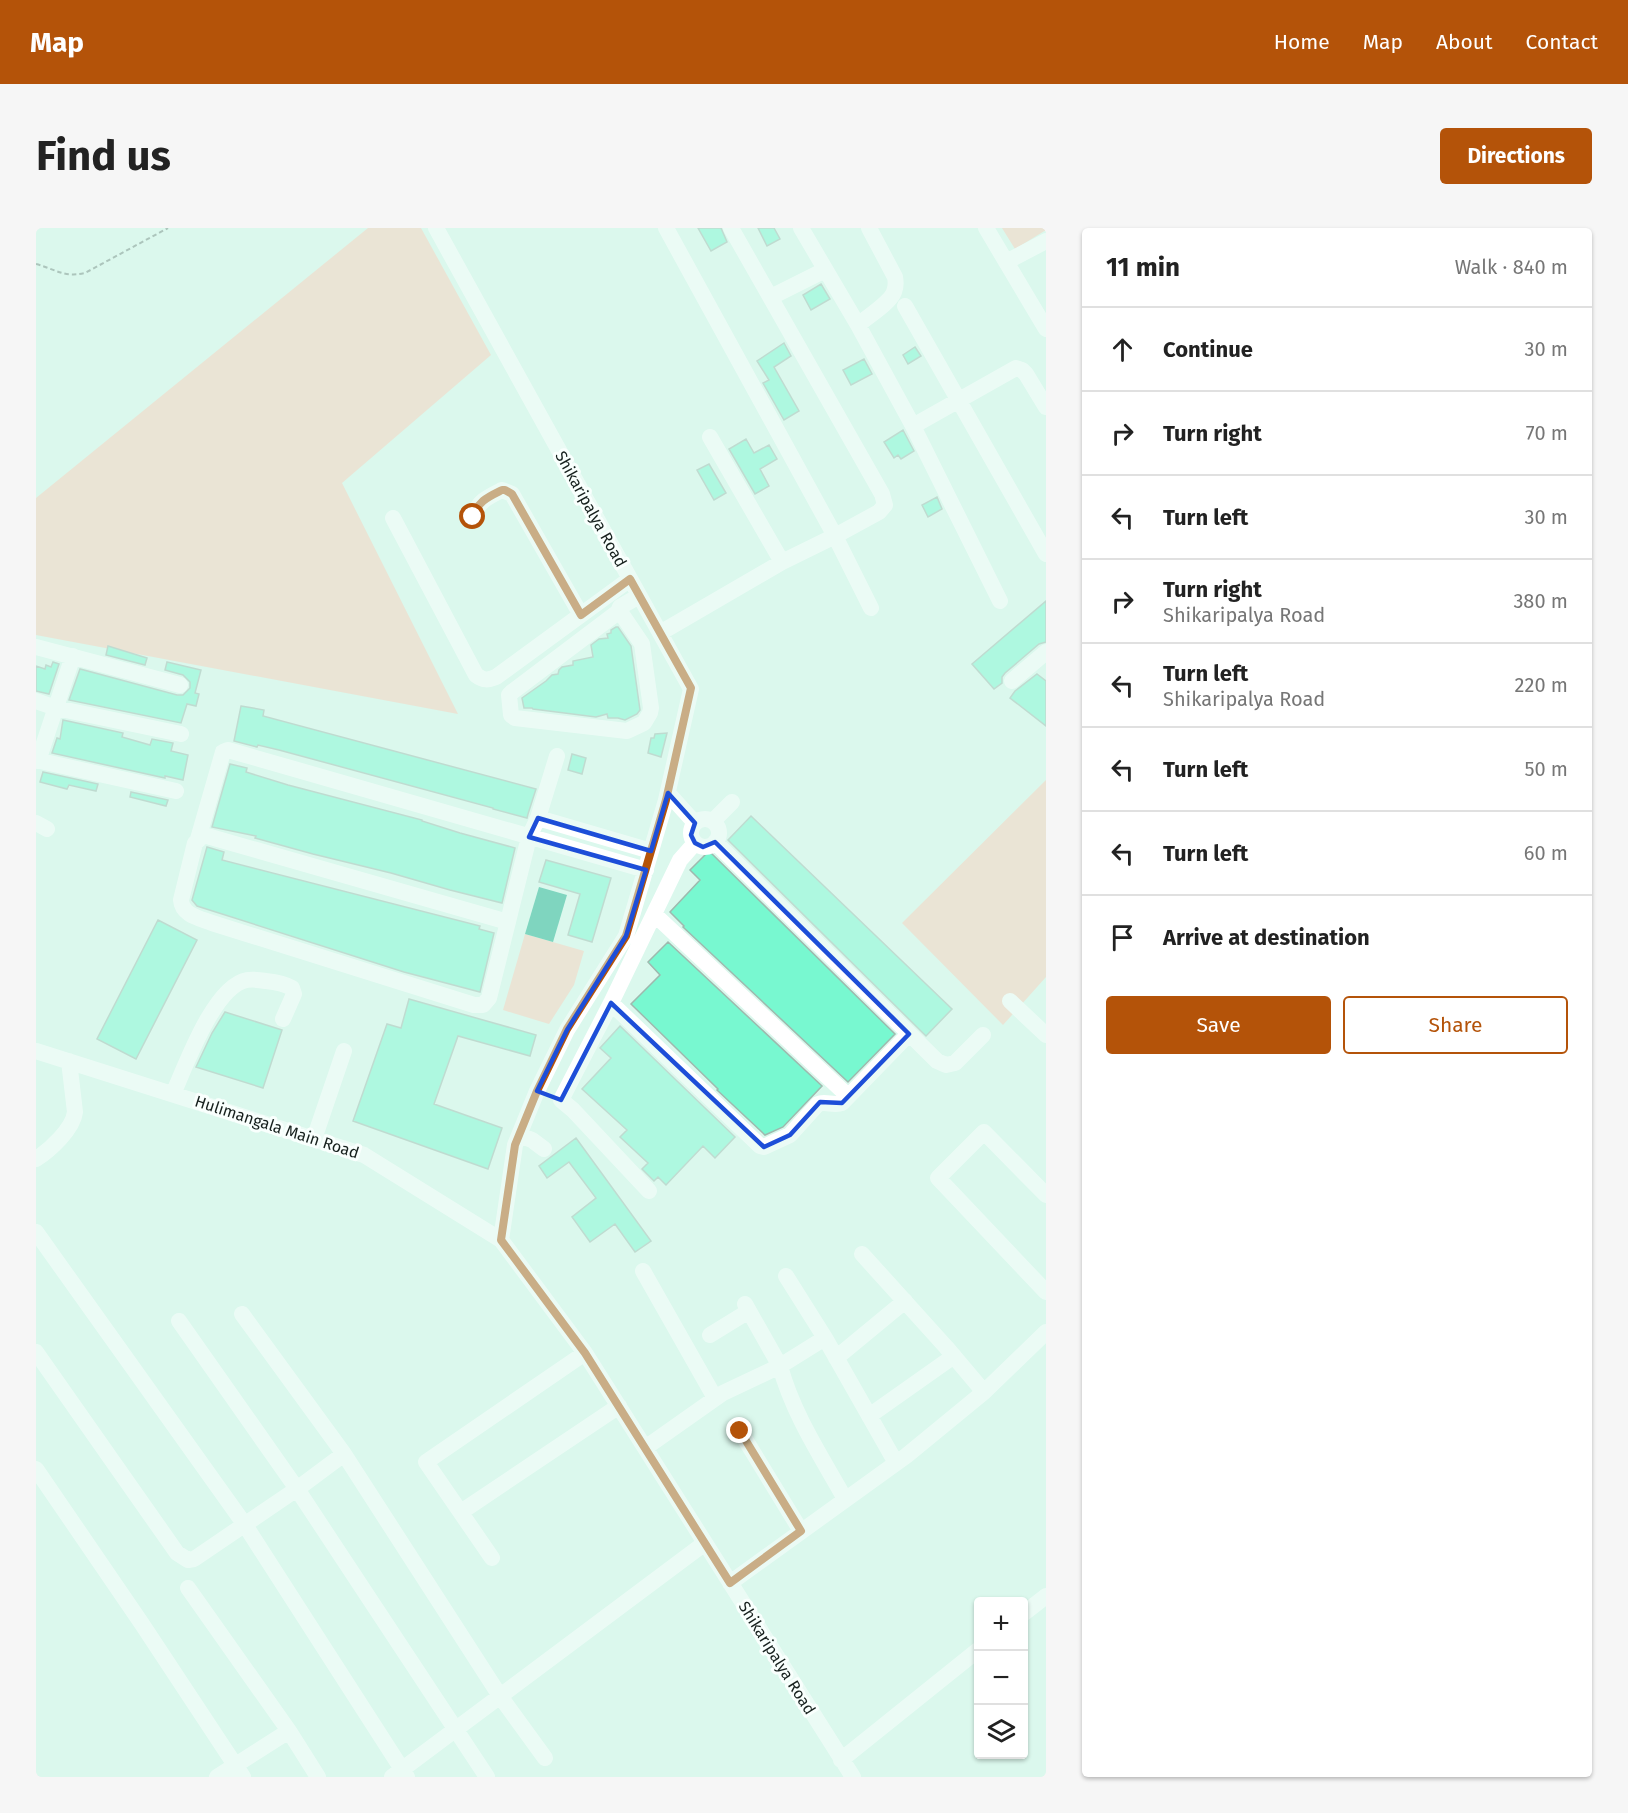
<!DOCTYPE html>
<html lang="en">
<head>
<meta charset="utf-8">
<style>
  body { margin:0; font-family:"Fira Sans",sans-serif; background:#f6f6f6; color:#222 }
  .controls { position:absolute; right:18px; bottom:18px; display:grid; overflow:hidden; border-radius:6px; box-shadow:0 2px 4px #0004 }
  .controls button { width:54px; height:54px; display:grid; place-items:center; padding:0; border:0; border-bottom:2px solid #e0e0e0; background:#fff; color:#222; font:30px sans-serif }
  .stop { position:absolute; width:18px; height:18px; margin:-14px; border:4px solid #b45309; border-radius:50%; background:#fff }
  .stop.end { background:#b45309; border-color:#fff; box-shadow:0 2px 6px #0008 }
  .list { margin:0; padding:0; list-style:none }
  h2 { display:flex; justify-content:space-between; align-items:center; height:78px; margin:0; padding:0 24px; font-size:26px }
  h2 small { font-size:20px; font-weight:400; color:#767676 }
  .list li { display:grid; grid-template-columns:39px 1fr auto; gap:18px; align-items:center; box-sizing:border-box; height:84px; padding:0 24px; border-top:2px solid #e0e0e0 }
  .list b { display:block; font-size:22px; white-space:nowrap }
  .list p { margin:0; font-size:20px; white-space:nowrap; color:#767676 }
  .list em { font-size:20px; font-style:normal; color:#767676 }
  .actions { display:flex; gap:12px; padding:18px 24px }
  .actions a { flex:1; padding:14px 0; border:2px solid #b45309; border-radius:6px; text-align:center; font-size:21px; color:#b45309 }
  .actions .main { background:#b45309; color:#fff }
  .icon { flex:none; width:33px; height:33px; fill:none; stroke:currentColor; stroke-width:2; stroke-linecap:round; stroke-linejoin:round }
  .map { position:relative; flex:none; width:1010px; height:1549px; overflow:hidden; border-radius:6px }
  header { display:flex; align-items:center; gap:36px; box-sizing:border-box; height:84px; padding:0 30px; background:#b45309; color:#fff }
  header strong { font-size:28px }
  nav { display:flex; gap:33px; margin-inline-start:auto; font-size:21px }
  .intro { display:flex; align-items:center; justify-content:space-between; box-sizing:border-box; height:144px; padding:0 36px }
  h1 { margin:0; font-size:42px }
  .button { padding:15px 27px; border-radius:6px; background:#b45309; color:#fff; font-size:21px; font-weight:700 }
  main { display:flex; gap:36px; padding:0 36px }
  aside { flex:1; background:#fff; border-radius:6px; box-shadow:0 2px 4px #0004 }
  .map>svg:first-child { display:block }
</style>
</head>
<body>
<header>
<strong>Map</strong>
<nav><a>Home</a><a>Map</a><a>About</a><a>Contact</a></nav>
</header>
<div class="intro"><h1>Find us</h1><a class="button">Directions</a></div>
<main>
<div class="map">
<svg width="1010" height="1549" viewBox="0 0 1010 1549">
  <rect width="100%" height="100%" fill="#dbf8ed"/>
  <!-- green -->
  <path fill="#fdccb8" d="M332 0H385L455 127 306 255 422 486 0 407V270Z
    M966 0H1010V2L979 21Z
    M1010 552V749L967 797 866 695Z
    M489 706 548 723 538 757 513 796 467 782Z"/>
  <!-- water -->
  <path fill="#10ac87" d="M503 659 531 667 517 714 489 706Z"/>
  <!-- building -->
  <path fill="#78f8d0" stroke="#9eb9ae" stroke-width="1.5" d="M662 0H685L691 14 675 23Z
    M722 0H738L744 11 731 18Z
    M785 56 794 71 775 82 767 67Z
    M748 115 755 128 738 139 763 183 748 192 727 155 733 152 721 133Z
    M879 119 885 128 872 136 867 127Z
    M828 131 836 146 815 157 807 142Z
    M867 202 878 223 865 231 862 227 858 230 848 214Z
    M710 211 718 225 733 217 741 231 724 241 733 258 719 266 693 221Z
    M673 236 690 265 678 272 661 242Z
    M901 269 906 281 892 289 886 277Z
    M1010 373V414L1003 416 969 445 966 449V455L958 461 936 436Z
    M580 399H582L595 418 604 482 601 486 589 492 582 490H572L571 486 560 489 497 481 496 480H488L486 470 510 453 516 447 522 446 523 442 526 439 537 437V433L557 429 555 417 563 411 572 410 571 406 575 405V402Z
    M72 418 111 430 109 437 70 427Z
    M17 434 23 436 13 466 0 463V438L9 441 10 437 15 439Z
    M131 434 165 442 159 465 163 466 160 478 151 476 145 495 33 472 44 441 141 467H147L154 460V454L147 447 129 442Z
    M1001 446 1010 453V498L974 470 979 463Z
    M205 478 228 482 227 488 500 561 492 586 491 590 457 581V580L243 522 222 517 221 519 198 513Z
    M27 492 87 505 86 509 114 517 116 511 137 515 135 523 152 527 147 552 129 548V550L16 525 21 510 24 511Z
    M631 505 625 529 612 525 615 510H618L619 506Z
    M536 526 550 530 546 546 532 542Z
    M194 536 211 540 210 544 252 557 386 592V593L424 605 479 620 466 675 414 662 355 645 277 626 219 610 220 608 176 599Z
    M7 544 62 556 60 563 33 557 31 561 4 554Z
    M95 564 132 572 130 578 94 569Z
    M715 588 916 781 890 808 692 612Z
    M171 619 188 624 186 632 444 698 443 701 458 705 444 764 368 744 161 678 156 672Z
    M673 623 859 806 812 854 647 699 648 698 634 684 664 652 654 642Z
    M510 632 575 650 556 714 532 707 544 666 503 654Z
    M122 692 161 712 100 831 61 811Z
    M632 714 786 858 747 899 729 907 681 862 682 861 595 776 624 747 612 734Z
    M373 771 500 807 494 828 422 808 398 876 466 900 452 941 317 893 351 796 365 800Z
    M189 784 246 802 227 860 160 839 176 805Z
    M584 798 699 909 679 930 667 918 630 957 622 949 618 953 606 941 612 935 584 909 591 902 546 861 575 830 564 820Z
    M540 910 615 1013 599 1024 579 996 554 1014 536 989 560 970 533 934 511 950 503 938Z"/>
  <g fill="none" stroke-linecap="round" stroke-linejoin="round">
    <!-- path -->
    <path stroke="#748780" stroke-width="2" stroke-dasharray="4.5 3" stroke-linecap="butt" d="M0 36C19 41 28 50 49 45L132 0"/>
    <!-- minor -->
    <path stroke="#fff" stroke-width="16" d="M400 0 655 461 630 572 590 708 531 802 501 863 479 917 465 1012 549 1125 817 1549
      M630 0 799 308 835 380
      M765 0 822 97 877 198 964 373
      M950 0 1010 101
      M970 34 1010 13
      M735 69 789 42
      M869 78 1010 326
      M822 97C831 89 854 75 858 64 860 59 860 54 859 49L833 0
      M877 198 980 140 986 142 990 146 1010 179
      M674 209 746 334
      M437 289C442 273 452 269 466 262L476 266 545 387
      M357 290 440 447C448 453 452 452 460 449L594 351
      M582 384 587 388 606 416 615 480 614 485 608 495 591 503 479 490 475 487 473 467 476 464 582 384 584 379 603 368
      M624 405 746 334 799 308 843 284 849 277 846 266 695 0
      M0 419 144 457
      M976 453 1010 424
      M0 473 20 480 145 506
      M0 532 140 563
      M2 533 37 428
      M632 565 659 595
      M502 590 615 623
      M655 605a14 14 0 1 1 28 0a14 14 0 1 1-28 0Z
      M677 593 696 574
      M0 595 11 601
      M162 611 187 524 192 522 610 642
      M679 614 901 833 910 837 919 835 947 807
      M618 686 812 868
      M472 694 171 608 166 609 159 615 145 672C146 687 163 690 176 695L438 777H447L453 770 493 609 502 590 521 528
      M974 773 1010 807
      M575 775 724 918 728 919 754 907 782 876C789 873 798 878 806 875L873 806
      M0 823 328 927 465 1012
      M137 866C150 837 178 758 211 752 217 751 224 752 230 753 239 754 249 756 256 760L258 766 247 791
      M483 907 496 912 508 921
      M278 911 308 823
      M0 931C14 922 37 901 39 884L33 833
      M613 963 537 882 525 872 575 775 644 632 659 615
      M1010 967 948 904 902 950 1010 1064
      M0 1004 209 1297 371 1549
      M826 1026 910 1119 948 1164
      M607 1043 679 1170
      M750 1048 789 1110 860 1235
      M206 1086 308 1226
      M143 1093 261 1261 451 1549
      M674 1107 713 1083
      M789 1110 744 1138C757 1186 785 1228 809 1271
      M0 1124 141 1325 152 1332 158 1331 261 1261 308 1226 464 1468 509 1530
      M800 1130 869 1073
      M833 1188 918 1128
      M704 1203 765 1303
      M609 1220 687 1165 744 1138 709 1076
      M0 1241 106 1396 207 1549
      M425 1284 583 1178
      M456 1330 390 1234 549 1125
      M694 1355 870 1228 948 1164 1010 1104
      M152 1360 253 1503 282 1549
      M987 1386 1010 1368
      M805 1532 942 1422
      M181 1549 253 1503
      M356 1549 669 1315"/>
  </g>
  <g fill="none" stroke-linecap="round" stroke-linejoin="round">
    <!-- route -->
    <path stroke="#b45309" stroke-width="8" d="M437 289C442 273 452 269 466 262H469L476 266 545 387 594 351 655 460 630 572 590 708 531 801 501 863 479 917 465 1012 549 1125 694 1355 765 1303 704 1203"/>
  </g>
  <!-- marked area -->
  <path d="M0 0H1010V1549H0ZM632 565 659 595 655 607 659 615 667 619 679 614 873 806 806 875 784 874 754 907 728 919 575 775 525 872 501 863 531 802 590 708 610 642 493 609 502 590 615 623Z" fill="#dbf8ed" fill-opacity=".55" fill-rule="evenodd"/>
  <path fill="none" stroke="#1d4ed8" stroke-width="4.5" stroke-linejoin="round" d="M632 565 659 595 655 607 659 615 667 619 679 614 873 806 806 875 784 874 754 907 728 919 575 775 525 872 501 863 531 802 590 708 610 642 493 609 502 590 615 623Z"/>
  <g text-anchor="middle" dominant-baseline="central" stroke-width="6" stroke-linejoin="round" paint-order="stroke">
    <!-- street labels -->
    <g font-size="16" fill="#16201d" stroke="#f9fffd">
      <text transform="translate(555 281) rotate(61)">Shikaripalya Road</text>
      <text transform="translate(241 899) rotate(18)">Hulimangala Main Road</text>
      <text transform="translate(741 1430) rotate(58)">Shikaripalya Road</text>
    </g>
  </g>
</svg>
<div class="controls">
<button>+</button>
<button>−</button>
<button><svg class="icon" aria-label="layers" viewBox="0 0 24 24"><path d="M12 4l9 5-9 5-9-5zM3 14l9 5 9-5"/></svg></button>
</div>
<div class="stop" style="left:437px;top:289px"></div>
<div class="stop end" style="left:704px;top:1203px"></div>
</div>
<aside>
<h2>11 min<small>Walk · 840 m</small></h2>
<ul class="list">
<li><svg class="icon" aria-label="ahead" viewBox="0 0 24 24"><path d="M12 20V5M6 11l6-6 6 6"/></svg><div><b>Continue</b></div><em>30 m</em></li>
<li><svg class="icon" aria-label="right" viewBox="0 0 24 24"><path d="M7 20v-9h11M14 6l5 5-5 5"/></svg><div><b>Turn right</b></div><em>70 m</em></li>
<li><svg class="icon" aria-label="left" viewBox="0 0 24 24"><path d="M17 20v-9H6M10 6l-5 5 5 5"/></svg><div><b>Turn left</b></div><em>30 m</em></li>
<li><svg class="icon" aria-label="right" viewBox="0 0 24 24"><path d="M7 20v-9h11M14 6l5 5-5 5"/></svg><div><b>Turn right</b><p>Shikaripalya Road</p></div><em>380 m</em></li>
<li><svg class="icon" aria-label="left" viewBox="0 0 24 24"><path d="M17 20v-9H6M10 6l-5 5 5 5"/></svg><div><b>Turn left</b><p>Shikaripalya Road</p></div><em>220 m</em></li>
<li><svg class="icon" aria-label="left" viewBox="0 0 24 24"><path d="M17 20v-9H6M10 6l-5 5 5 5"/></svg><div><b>Turn left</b></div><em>50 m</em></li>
<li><svg class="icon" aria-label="left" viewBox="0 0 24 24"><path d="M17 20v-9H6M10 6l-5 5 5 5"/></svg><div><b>Turn left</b></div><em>60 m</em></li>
<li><svg class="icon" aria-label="arrive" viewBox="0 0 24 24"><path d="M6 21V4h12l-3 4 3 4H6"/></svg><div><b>Arrive at destination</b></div></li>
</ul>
<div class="actions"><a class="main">Save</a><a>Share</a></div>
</aside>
</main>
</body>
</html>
